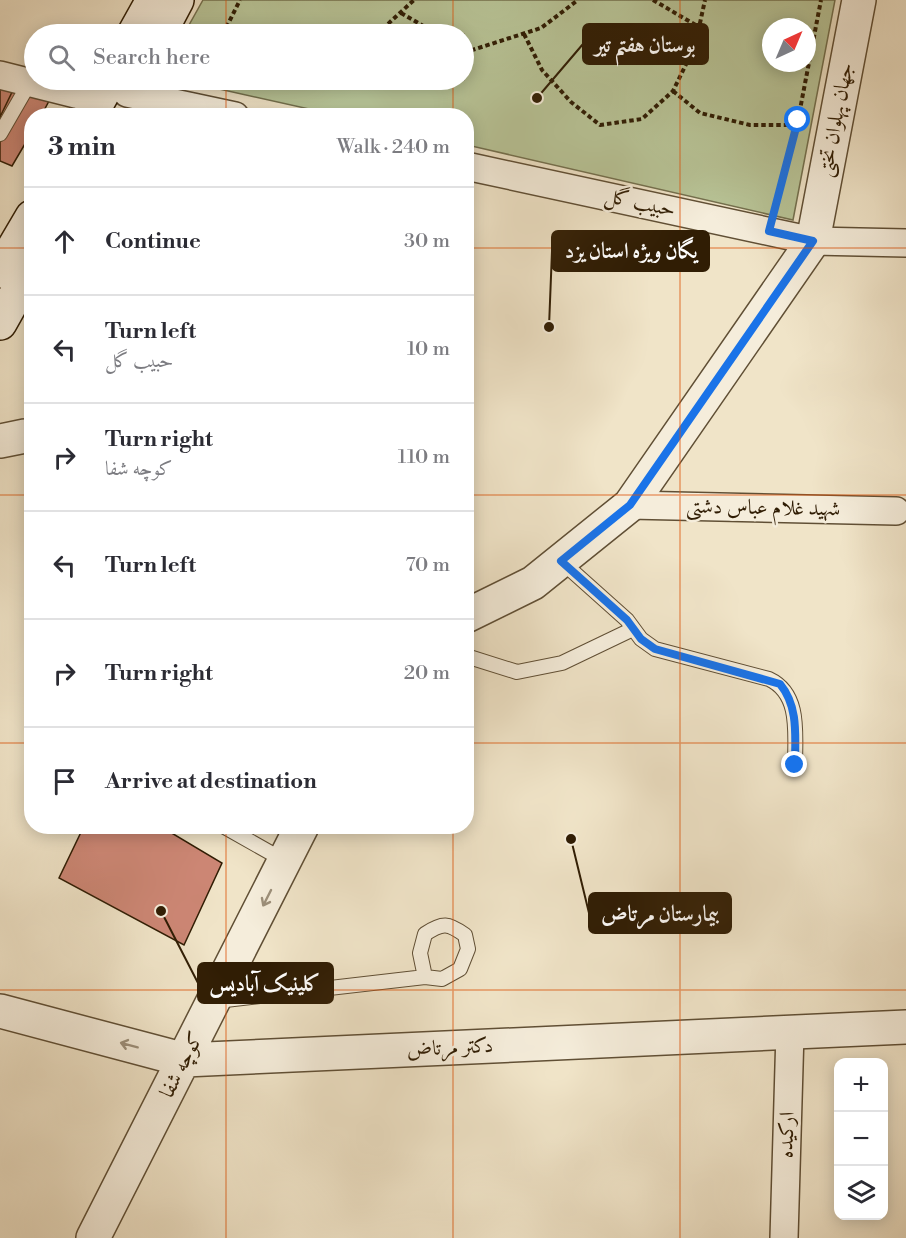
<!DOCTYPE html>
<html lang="en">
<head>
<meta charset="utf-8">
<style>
  body { margin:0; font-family:"Libre Bodoni",Amiri,serif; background:#f7f7f7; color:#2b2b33 }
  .controls { position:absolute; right:18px; bottom:18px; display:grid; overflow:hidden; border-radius:12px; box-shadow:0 3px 15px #0003 }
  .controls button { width:54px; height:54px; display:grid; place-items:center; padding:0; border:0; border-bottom:2px solid #e1e1e2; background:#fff; color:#2b2b33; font:30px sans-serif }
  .compass { position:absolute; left:762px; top:18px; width:54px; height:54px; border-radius:50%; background:#fff; box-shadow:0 3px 15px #0003; rotate:44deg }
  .stop { position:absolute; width:18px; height:18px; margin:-14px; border:4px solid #1a73e8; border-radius:50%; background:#fff }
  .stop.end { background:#1a73e8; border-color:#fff; box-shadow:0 2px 6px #0008 }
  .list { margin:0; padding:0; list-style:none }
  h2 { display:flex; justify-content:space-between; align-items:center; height:78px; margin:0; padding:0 24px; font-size:26px }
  h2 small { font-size:20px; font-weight:400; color:#7c7c81 }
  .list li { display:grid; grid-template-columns:39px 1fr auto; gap:18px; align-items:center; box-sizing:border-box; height:108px; padding:0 24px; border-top:2px solid #e1e1e2 }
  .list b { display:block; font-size:22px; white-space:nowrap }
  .list p { margin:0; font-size:20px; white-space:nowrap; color:#7c7c81 }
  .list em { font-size:20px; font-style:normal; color:#7c7c81 }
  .icon { flex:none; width:33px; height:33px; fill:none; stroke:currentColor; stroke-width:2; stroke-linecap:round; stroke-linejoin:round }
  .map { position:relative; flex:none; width:906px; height:1238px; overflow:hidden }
  .search { position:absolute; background:#fff; box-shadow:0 3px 15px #0003; left:24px; top:24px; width:450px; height:66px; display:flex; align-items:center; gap:15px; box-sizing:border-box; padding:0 21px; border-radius:33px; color:#7c7c81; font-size:22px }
  .panel { position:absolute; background:#fff; box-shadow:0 3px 15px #0003; left:24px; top:108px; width:450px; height:726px; border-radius:24px }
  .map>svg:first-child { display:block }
</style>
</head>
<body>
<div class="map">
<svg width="906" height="1238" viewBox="0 0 906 1238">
  <rect width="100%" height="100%" fill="#f0e4c8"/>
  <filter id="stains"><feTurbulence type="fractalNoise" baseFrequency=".00333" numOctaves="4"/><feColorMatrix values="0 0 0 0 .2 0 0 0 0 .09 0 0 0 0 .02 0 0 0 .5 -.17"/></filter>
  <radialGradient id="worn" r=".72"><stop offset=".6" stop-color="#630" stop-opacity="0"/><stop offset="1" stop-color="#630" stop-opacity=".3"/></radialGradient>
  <!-- park -->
  <path fill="#b8c497" stroke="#74704e" stroke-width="1.5" fill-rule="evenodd" d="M203 0H835L793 220 467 145 466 116 336 115 179 80H464V34H184ZM771 27H807V63H771Z"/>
  <!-- building -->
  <path fill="#cc8674" stroke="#301d04" stroke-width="1.5" d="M0 85 14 88 0 117Z
    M0 86 49 101 41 116H32V132L12 166 0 161Z
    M84 826H160L222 863 184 945 59 878Z"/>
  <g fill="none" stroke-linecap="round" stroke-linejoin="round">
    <defs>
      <path id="service" d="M0 134 30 82
        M561 561 627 620 641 639 655 649 769 679C801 694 795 734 795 765
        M466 656 517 672 562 663 633 629
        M223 826 285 861
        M217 1001 425 977 442 979 460 969 468 949 465 935C448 923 443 922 425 934L420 953 425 977"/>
      <path id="minor" d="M0 75 99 100
        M127 93 235 116
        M466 166 813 241 906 243
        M630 505 896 511
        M784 1238 790 1032"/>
      <path id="tertiary" d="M0 441 25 436 32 437
        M466 616 533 583 630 505 813 241 859 0
        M0 1011 185 1060 906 1027
        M93 1238 302 826"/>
      <path id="secondary" d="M134 34 153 0
        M159 34 177 0
        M90 116 110 80
        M0 271 32 217
        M0 323 32 266"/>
    </defs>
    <!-- service casing -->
    <use href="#service" stroke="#604f35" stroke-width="16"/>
    <!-- minor casing -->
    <use href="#minor" stroke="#604f35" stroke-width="30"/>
    <!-- tertiary casing -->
    <use href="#tertiary" stroke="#604f35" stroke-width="36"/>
    <!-- secondary casing -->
    <use href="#secondary" stroke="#301d04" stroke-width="36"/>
    <!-- path -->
    <path stroke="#301d04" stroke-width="4" stroke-dasharray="4.5 3" stroke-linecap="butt" d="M653 0 699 27
      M401 13 437 34
      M223 34 240 0
      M377 34 414 0
      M524 34 542 70 571 102 600 125 642 119 673 91 695 46 705 0
      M464 51 466 52 541 28 578 0
      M673 91 700 113 750 125H786L808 115
      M775 207 798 120 821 0"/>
    <!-- service -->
    <use href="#service" stroke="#f5eddb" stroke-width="14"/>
    <!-- minor -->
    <use href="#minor" stroke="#f5eddb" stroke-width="27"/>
    <!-- tertiary -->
    <use href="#tertiary" stroke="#f5eddb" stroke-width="33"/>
    <!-- secondary -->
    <use href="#secondary" stroke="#f5eddb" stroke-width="33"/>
  </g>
  <!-- one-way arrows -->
  <defs><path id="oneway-shaft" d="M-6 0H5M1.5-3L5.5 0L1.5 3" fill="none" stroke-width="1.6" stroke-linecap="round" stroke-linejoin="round" transform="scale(1.5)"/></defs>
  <g stroke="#9c8f7a">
    <use href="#oneway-shaft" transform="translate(267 898) rotate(117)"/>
    <use href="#oneway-shaft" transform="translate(129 1045) rotate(-165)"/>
  </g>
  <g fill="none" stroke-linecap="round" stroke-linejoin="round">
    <!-- route -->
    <path stroke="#1a73e8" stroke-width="8" d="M795 765C795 737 799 707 780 684L655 649 641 639 627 620 561 561 630 505 813 241 769 231 798 120"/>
  </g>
  <!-- grid -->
  <path fill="none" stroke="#df560c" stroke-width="1.5" stroke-opacity="0.55" d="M226 0V34M453 0V34M680 0V1238M226 80V116M453 80V116M0 248H32M466 248H906M0 495H32M466 495H906M0 743H32M466 743H906M226 826V1238M453 826V1238M0 990H906"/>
  <g text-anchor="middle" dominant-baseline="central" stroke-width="5" stroke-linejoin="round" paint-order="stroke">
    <!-- street labels -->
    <g font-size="21" fill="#301d04" stroke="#f5eddb">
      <text transform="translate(836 120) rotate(-79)">جهان پهلوان تختی</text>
      <text transform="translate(640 203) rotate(12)">حبیب گل</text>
      <text transform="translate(763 508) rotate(1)">شهید غلام عباس دشتی</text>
      <text transform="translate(450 1048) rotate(-3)">دکتر مرتاض</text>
      <text transform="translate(182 1065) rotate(-63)">کوچه شفا</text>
      <text transform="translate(787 1135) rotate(-88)">ارکیده</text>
    </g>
  </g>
  <!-- callouts -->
  <path fill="none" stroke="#301d04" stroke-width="2" d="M537 98L583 44M549 327L552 251M571 839L589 913M161 911L198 983"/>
  <g fill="#301d04" stroke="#f5eddb" stroke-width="2">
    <circle cx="537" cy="98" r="6"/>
    <circle cx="549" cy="327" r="6"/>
    <circle cx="571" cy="839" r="6"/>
    <circle cx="161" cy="911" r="6"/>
  </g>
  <g fill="#301d04" stroke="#301d04" stroke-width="2">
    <rect x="583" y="24" width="125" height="40" rx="6"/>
    <rect x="552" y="231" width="157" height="40" rx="6"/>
    <rect x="589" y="893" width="142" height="40" rx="6"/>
    <rect x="198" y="963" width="135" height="40" rx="6"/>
  </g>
  <g font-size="22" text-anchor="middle" font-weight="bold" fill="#fff">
    <text x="645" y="52">بوستان هفتم تیر</text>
    <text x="631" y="258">یگان ویژه استان یزد</text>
    <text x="660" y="921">بیمارستان مرتاض</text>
    <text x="265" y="991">کلینیک آبادیس</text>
  </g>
  <rect width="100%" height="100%" filter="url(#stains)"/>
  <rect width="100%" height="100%" fill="url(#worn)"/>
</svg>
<div class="controls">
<button>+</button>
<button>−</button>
<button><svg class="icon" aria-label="layers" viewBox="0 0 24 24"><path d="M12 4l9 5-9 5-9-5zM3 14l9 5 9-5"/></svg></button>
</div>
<svg class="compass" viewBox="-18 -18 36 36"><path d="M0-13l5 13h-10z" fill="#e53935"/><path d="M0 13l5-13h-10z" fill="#7c7c81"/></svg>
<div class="stop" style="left:798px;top:120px"></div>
<div class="stop end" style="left:795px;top:765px"></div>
<div class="search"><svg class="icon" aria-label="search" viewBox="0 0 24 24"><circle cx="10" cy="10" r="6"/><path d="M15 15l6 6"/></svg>Search here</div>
<section class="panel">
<h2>3 min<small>Walk · 240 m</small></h2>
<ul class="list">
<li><svg class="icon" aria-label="ahead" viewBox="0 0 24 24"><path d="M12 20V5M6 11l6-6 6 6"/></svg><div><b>Continue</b></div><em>30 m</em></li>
<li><svg class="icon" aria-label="left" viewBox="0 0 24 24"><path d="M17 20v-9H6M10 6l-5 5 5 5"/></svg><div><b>Turn left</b><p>حبیب گل</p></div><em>10 m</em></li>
<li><svg class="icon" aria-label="right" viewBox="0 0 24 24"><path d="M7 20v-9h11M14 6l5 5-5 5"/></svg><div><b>Turn right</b><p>کوچه شفا</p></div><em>110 m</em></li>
<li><svg class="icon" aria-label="left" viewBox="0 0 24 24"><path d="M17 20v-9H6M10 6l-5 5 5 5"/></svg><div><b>Turn left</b></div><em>70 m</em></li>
<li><svg class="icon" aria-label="right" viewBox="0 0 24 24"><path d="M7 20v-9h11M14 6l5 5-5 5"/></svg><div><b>Turn right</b></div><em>20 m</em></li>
<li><svg class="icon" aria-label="arrive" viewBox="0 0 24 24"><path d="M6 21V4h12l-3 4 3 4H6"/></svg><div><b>Arrive at destination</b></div></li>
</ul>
</section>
</div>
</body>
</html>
